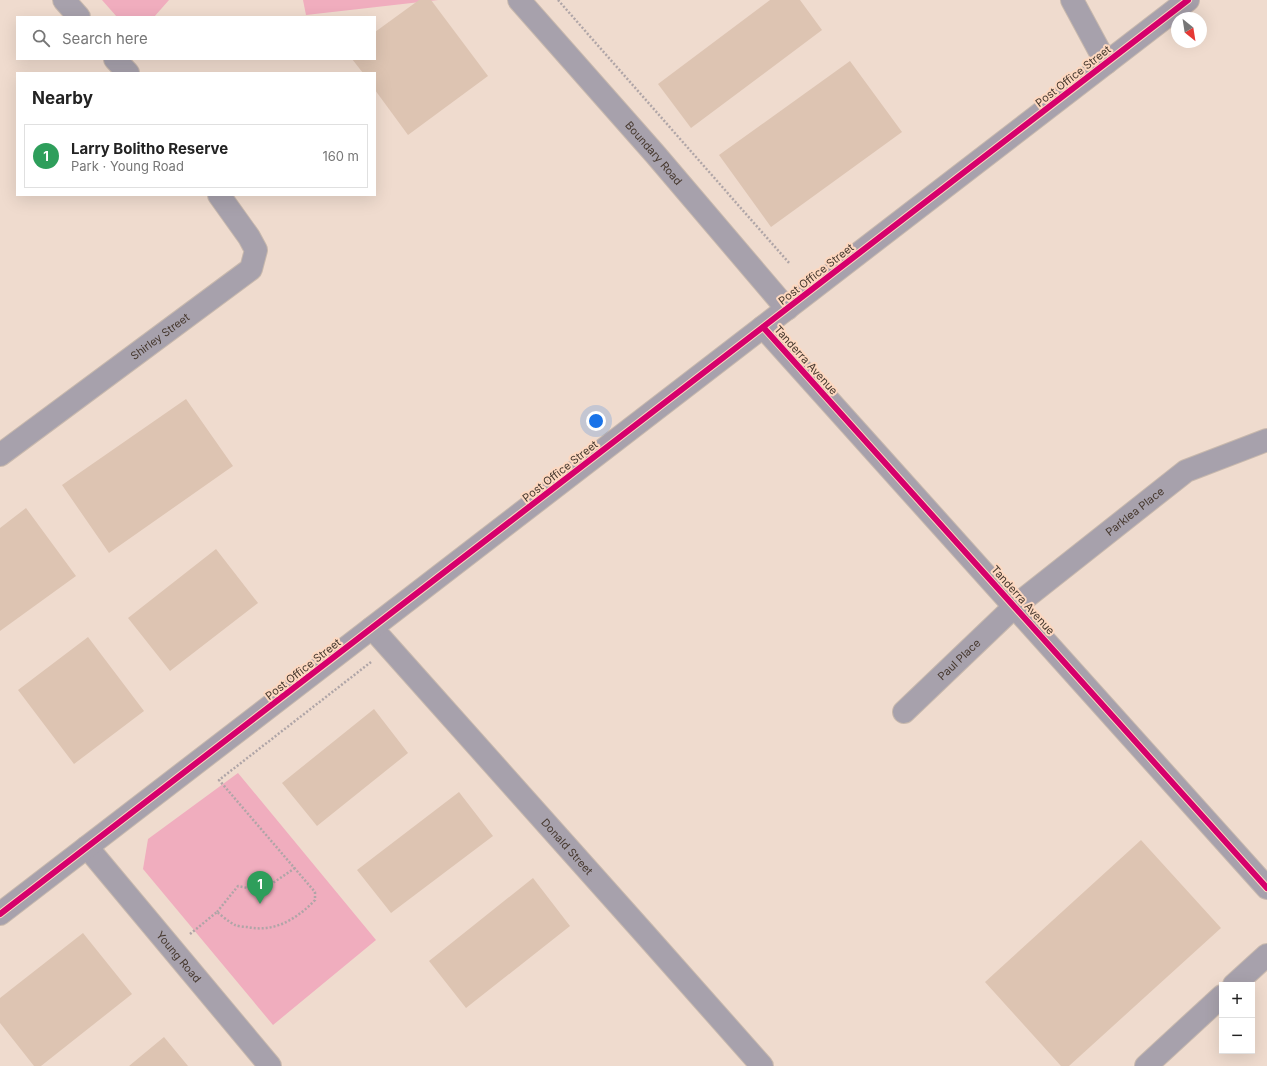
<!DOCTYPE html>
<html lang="en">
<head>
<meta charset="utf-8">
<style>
  body { margin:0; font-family:Inter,sans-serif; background:#f2f2f2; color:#222 }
  .controls { position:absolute; right:12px; bottom:12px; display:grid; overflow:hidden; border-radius:0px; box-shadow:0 4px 16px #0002 }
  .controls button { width:36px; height:36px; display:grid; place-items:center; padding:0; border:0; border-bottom:1px solid #e0e0e0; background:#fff; color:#222; font:20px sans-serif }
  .compass { position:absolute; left:1171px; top:12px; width:36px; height:36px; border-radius:50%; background:#fff; box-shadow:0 4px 16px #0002; rotate:150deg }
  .you { position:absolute; left:596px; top:421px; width:14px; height:14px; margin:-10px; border:3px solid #fff; border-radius:50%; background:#1a73e8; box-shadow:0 0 0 6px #1a73e833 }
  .badge { display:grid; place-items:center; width:26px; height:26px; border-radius:50%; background:#2563eb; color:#fff; font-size:13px; font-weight:700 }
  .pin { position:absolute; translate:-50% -33px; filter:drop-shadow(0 1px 2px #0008) }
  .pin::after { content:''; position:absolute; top:21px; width:14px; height:12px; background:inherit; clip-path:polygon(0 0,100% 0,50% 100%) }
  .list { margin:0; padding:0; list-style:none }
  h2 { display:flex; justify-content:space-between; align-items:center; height:52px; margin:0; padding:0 16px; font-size:17px }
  h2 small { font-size:13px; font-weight:400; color:#767676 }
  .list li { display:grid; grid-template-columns:26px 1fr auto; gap:12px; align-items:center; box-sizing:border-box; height:64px; margin:0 8px 8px; padding:0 8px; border:1px solid #e0e0e0; border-radius:0px }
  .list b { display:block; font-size:15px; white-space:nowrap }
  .list p { margin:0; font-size:13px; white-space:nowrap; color:#767676 }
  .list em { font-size:13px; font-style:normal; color:#767676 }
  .icon { flex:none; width:22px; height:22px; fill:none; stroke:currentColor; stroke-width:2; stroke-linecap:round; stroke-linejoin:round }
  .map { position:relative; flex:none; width:1267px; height:1066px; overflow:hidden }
  .search { position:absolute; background:#fff; box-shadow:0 4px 16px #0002; left:16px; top:16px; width:360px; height:44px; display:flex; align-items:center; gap:10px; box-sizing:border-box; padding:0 14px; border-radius:0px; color:#767676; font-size:15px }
  .panel { position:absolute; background:#fff; box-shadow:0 4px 16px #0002; left:16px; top:72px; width:360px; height:124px; border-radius:0px }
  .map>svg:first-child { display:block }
</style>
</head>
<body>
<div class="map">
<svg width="1267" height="1066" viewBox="0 0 1267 1066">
  <rect width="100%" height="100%" fill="#efdbce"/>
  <!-- green -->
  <path fill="#f0adbe" d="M102 0H169L154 17H117Z
    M303 0H438L306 15Z
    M238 773 376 940 273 1025 143 869 148 839Z"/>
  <!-- building -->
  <path fill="#ddc4b2" d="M419 0H431L488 76 408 135 375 90V73H363L352 59H375V32Z
    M770 0H800L822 30 691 128 658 84Z
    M850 61 902 132 771 227 719 155Z
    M186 399 233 466 109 553 62 485Z
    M26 508 76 576 0 631V528Z
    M216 549 258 603 170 671 128 618Z
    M88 637 144 711 74 764 18 690Z
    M374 709 408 753 317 826 282 783Z
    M459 792 493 836 391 913 357 870Z
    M1141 840 1221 928 1069 1066H1061L985 982Z
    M533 878 570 926 466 1008 429 961Z
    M83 933 132 994 41 1066H34L0 1023V998Z
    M164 1037 188 1066H129Z"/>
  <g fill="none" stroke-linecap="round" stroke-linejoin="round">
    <defs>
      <g id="street">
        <path d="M64 0 79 17"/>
        <path id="s1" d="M519 0 655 154 787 309"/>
        <path d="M1072 0 1106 63"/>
        <path d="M115 59 128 73"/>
        <path d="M763 327 1267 888"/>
        <path id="s2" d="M0 455 251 269 256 250 249 237 219 195"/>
        <path id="s3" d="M372 628 645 934 762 1066"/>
        <path id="s4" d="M904 712 1015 606 1186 471 1267 440"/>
        <path id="s5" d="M87 847 270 1066"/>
        <path d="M0 914 1188 0"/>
        <path d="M1234 985 1267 955"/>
        <path d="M1146 1066 1222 996"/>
      </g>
    </defs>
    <!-- street casing -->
    <use href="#street" stroke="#c7b8ad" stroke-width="24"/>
    <!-- path -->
    <path stroke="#afa5a7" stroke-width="2.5" stroke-dasharray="2 2" stroke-linecap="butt" d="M558 0 790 264
      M217 912 238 886 261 891 295 868
      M190 934 217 912C222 916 229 922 235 925 238 926 243 927 247 927 274 933 297 919 315 900V892L219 780 371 662"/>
    <!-- street -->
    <use href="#street" stroke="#a7a1ac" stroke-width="22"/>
    <defs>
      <path id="cycleway" d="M763 327 1267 888
        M0 914 1188 0"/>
    </defs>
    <!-- cycleway casing -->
    <use href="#cycleway" stroke="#fdd8c0" stroke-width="8"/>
    <!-- cycleway -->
    <use href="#cycleway" stroke="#d6006c" stroke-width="6"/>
  </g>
  <g text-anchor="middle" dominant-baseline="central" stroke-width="4" stroke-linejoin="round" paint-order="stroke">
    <!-- street labels -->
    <g font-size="11" fill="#46382e" stroke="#fdd8c0">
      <text transform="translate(1073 76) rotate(-38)">Post Office Street</text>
      <text stroke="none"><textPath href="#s1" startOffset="204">Boundary Road</textPath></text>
      <text transform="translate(816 274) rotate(-38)">Post Office Street</text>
      <text stroke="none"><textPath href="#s2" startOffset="199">Shirley Street</textPath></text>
      <text transform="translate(806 360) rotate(48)">Tanderra Avenue</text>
      <text transform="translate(560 471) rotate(-38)">Post Office Street</text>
      <text stroke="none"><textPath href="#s4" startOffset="306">Parklea Place</textPath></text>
      <text transform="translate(1023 600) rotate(48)">Tanderra Avenue</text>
      <text stroke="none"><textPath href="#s4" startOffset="76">Paul Place</textPath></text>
      <text transform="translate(303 669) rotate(-38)">Post Office Street</text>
      <text stroke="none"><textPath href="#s3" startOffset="293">Donald Street</textPath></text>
      <text stroke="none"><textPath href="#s5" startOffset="143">Young Road</textPath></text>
    </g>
  </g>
</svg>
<div class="controls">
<button>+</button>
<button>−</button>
</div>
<svg class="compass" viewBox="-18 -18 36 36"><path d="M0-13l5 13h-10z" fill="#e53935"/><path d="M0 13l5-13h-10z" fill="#767676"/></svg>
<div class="you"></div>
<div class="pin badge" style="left:260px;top:904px;background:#2e9e5b">1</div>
<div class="search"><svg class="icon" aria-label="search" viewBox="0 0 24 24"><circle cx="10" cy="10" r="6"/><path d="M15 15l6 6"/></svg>Search here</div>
<section class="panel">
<h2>Nearby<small></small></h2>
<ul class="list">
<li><span class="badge" style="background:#2e9e5b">1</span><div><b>Larry Bolitho Reserve</b><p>Park · Young Road</p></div><em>160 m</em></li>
</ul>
</section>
</div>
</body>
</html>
